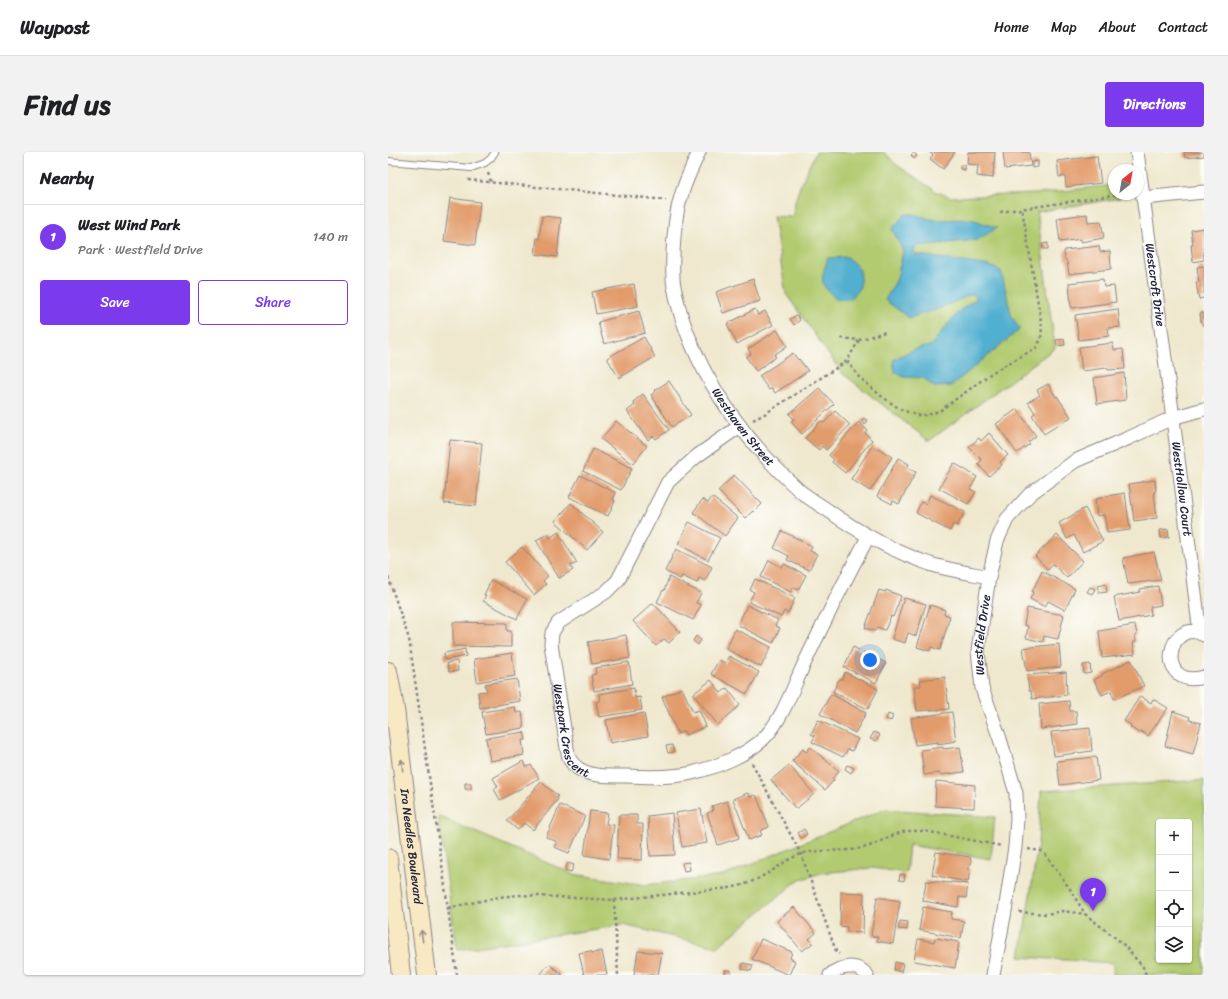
<!DOCTYPE html>
<html lang="en">
<head>
<meta charset="utf-8">
<style>
  body { margin:0; font-family:Sriracha,sans-serif; background:#f2f2f2; color:#202124 }
  .controls { position:absolute; right:12px; bottom:12px; display:grid; overflow:hidden; border-radius:4px; box-shadow:0 1px 3px #0004 }
  .controls button { width:36px; height:36px; display:grid; place-items:center; padding:0; border:0; border-bottom:1px solid #e0e0e0; background:#fff; color:#202124; font:20px sans-serif }
  .compass { position:absolute; left:720px; top:12px; width:36px; height:36px; border-radius:50%; background:#fff; box-shadow:0 1px 3px #0004; rotate:31deg }
  .you { position:absolute; left:482px; top:508px; width:14px; height:14px; margin:-10px; border:3px solid #fff; border-radius:50%; background:#1a73e8; box-shadow:0 0 0 6px #1a73e833 }
  .badge { display:grid; place-items:center; width:26px; height:26px; border-radius:50%; background:#7c3aed; color:#fff; font-size:13px; font-weight:700 }
  .pin { position:absolute; translate:-50% -33px; filter:drop-shadow(0 1px 2px #0008) }
  .pin::after { content:''; position:absolute; top:21px; width:14px; height:12px; background:inherit; clip-path:polygon(0 0,100% 0,50% 100%) }
  .list { margin:0; padding:0; list-style:none }
  h2 { display:flex; justify-content:space-between; align-items:center; height:52px; margin:0; padding:0 16px; font-size:17px }
  h2 small { font-size:13px; font-weight:400; color:#757577 }
  .list li { display:grid; grid-template-columns:26px 1fr auto; gap:12px; align-items:center; box-sizing:border-box; height:64px; padding:0 16px; border-top:1px solid #e0e0e0 }
  .list b { display:block; font-size:15px; white-space:nowrap }
  .list p { margin:0; font-size:13px; white-space:nowrap; color:#757577 }
  .list em { font-size:13px; font-style:normal; color:#757577 }
  .actions { display:flex; gap:8px; padding:12px 16px }
  .actions a { flex:1; padding:9px 0; border:1px solid #7c3aed; border-radius:4px; text-align:center; font-size:14px; color:#7c3aed }
  .actions .main { background:#7c3aed; color:#fff }
  .icon { flex:none; width:22px; height:22px; fill:none; stroke:currentColor; stroke-width:2; stroke-linecap:round; stroke-linejoin:round }
  .map { position:relative; flex:none; width:816px; height:823px; overflow:hidden; border-radius:4px }
  header { display:flex; align-items:center; gap:24px; box-sizing:border-box; height:56px; padding:0 20px; background:#fff; border-bottom:1px solid #e0e0e0 }
  header strong { font-size:19px }
  nav { display:flex; gap:22px; margin-inline-start:auto; font-size:14px }
  .intro { display:flex; align-items:center; justify-content:space-between; box-sizing:border-box; height:96px; padding:0 24px }
  h1 { margin:0; font-size:28px }
  .button { padding:10px 18px; border-radius:4px; background:#7c3aed; color:#fff; font-size:14px; font-weight:700 }
  main { display:flex; gap:24px; padding:0 24px }
  aside { flex:1; background:#fff; border-radius:4px; box-shadow:0 1px 3px #0004 }
  .map>svg:first-child { display:block }
</style>
</head>
<body>
<header>
<strong>Waypost</strong>
<nav><a>Home</a><a>Map</a><a>About</a><a>Contact</a></nav>
</header>
<div class="intro"><h1>Find us</h1><a class="button">Directions</a></div>
<main>
<aside>
<h2>Nearby<small></small></h2>
<ul class="list">
<li><span class="badge">1</span><div><b>West Wind Park</b><p>Park · Westfield Drive</p></div><em>140 m</em></li>
</ul>
<div class="actions"><a class="main">Save</a><a>Share</a></div>
</aside>
<div class="map">
<svg width="816" height="823" viewBox="0 0 816 823">
  <rect width="100%" height="100%" fill="#fdfcf7"/>
  <filter id="ink" filterUnits="userSpaceOnUse"><feTurbulence type="fractalNoise" baseFrequency=".025" numOctaves="2"/><feDisplacementMap in="SourceGraphic" scale="8" xChannelSelector="R" yChannelSelector="G"/><feConvolveMatrix kernelMatrix="1 2 1 2 8 2 1 2 1" color-interpolation-filters="sRGB"/></filter>
  <filter id="wash" filterUnits="userSpaceOnUse"><feTurbulence type="fractalNoise" baseFrequency=".012" numOctaves="4" result="noise"/><feDisplacementMap in="SourceGraphic" scale="16" xChannelSelector="R" yChannelSelector="G"/><feGaussianBlur stdDeviation="0.9" result="paint"/><feColorMatrix in="noise" values="0 0 0 0 0 0 0 0 0 0 0 0 0 0 0 0 0 1.4 0 .05"/><feComposite in="paint" operator="in"/></filter>
  <g filter="url(#wash)">
    <rect width="100%" height="100%" fill="#efe8ce"/>
    <!-- green -->
    <path fill="#b2cb71" stroke="#6a7656" fill-rule="evenodd" d="M428 0H496L510 14 549 40 563 45 648 42 726 33V42H732V46L649 60 667 196 541 289 454 221 398 142 385 64 405 65C405 44 419 19 428 0Z
      M816 628V823H725V811L632 805 650 693 653 639ZM771 670H801V808H771Z
      M497 657 607 665 603 707 521 693 518 721 485 716 433 721 409 729 329 795 235 773 69 798 50 664 185 722 258 733 334 724Z"/>
    <!-- water -->
    <path fill="#51afcf" stroke="#3a6885" d="M517 62H525L545 68 583 67 609 76 589 88 528 94 525 102 602 114 613 119 624 165 632 177 563 234 546 235 536 226 516 225 507 220 505 208C517 201 528 196 542 194L571 159 589 146 584 142 553 156 521 166 497 148 509 127 515 99 504 77Z
      M460 105 472 118V135L463 147H449C430 132 433 128 440 106Z"/>
    <g id="blocks">
      <!-- building -->
      <path fill="#e29b6a" d="M526 0 529 4 526 7 523 3Z
        M541 0H567L555 17 542 7 545 3Z
        M580 0H607L605 26 589 24 590 13 579 12Z
        M615 0H641L643 14 617 17Z
        M796 0H816V4L797 6Z
        M709 4 713 31 678 35 677 24 671 25 669 9Z
        M650 9V15L644 16V10Z
        M572 13H577V18L572 17Z
        M62 46 92 50 87 93 56 89Z
        M699 62 700 70 713 69 716 86 693 90V87L672 90 669 66Z
        M154 64 173 66 169 105 147 102 149 86 151 87Z
        M816 76V108L805 110 803 93H805L803 78Z
        M660 91V97H655L654 92Z
        M711 94 712 100 722 99 723 117 681 122 679 110 677 107 676 101 677 98Z
        M816 114V146L811 147 808 130H811L809 115Z
        M365 127 372 149 335 161 328 140Z
        M715 127 716 135 726 134 728 150 684 156 683 154 681 131Z
        M246 132 250 154 208 162 204 140Z
        M367 157 370 163 377 159 385 173 349 192 339 172Z
        M730 157 732 175 720 176 721 184 691 188 687 163Z
        M251 159 257 181 216 192 210 170Z
        M812 161H816V175L813 170Z
        M409 163 412 168 406 173 402 167Z
        M389 178 399 194 386 203 388 205 368 219 358 205 363 202 360 197Z
        M256 185 267 205 231 226 219 206Z
        M676 187 677 193 669 194 668 188Z
        M725 191 726 198 735 197 737 217 720 218 719 216 694 219 691 195Z
        M405 201 410 208 411 207 420 219 387 241 384 236 381 238 371 224Z
        M736 221 738 248 709 252 706 226Z
        M281 229 303 263 284 275 263 243 268 239 267 238Z
        M660 232 668 245 669 244 683 265 656 282 644 263 647 261 640 250 652 243 649 238Z
        M431 236 446 252 414 282 403 270 406 267 401 262Z
        M255 242 281 278 268 287 265 284 260 288 239 259 247 253 245 250Z
        M629 257 648 284 640 290 642 292 629 301 608 272Z
        M447 259 462 273 438 298 434 294 431 298 417 286 433 269 436 271Z
        M476 266 480 269 477 273 473 269Z
        M228 269 259 294 245 312 213 287Z
        M471 270 479 278 477 281 484 288 457 321 444 310 446 308 441 303Z
        M601 281 620 303 612 310 614 313 601 324 590 312 594 308 581 295 591 286 593 289Z
        M62 288 94 291 88 354 56 351Z
        M484 294 489 298 490 296 504 305 482 339 463 327Z
        M205 297 244 316 233 338 195 319Z
        M510 306 521 312 519 316 528 320 511 352 505 349 504 352 489 344Z
        M566 311 589 325 582 337 588 340 580 352 551 336Z
        M192 323 228 341 225 348 227 349 220 364 181 345Z
        M346 323 374 352 366 360 365 359 357 366 330 339Z
        M767 328 768 339 766 340 769 366 746 369 741 332Z
        M737 341 742 378 719 381 716 363 709 364 707 347 714 346 713 345Z
        M542 343 577 360 569 374 565 372 562 379 528 361 533 350 538 352Z
        M324 345 350 366 337 384 305 360 315 347 320 351Z
        M183 351 215 380 199 398 167 369Z
        M697 356 715 389 695 400 686 383 679 387 671 371Z
        M301 370 332 386 320 408 290 392Z
        M780 377 781 385 773 386 772 378Z
        M394 379 424 394 422 399 429 402 421 418 399 408 401 404 386 396Z
        M170 380 189 411 182 414 185 418 171 426 148 388 160 382 162 386Z
        M669 383 695 409 679 426 665 412 660 418 647 404Z
        M134 395 160 424 155 429 158 432 146 443 117 410Z
        M288 397 324 415 317 429 311 426 309 431 294 424 292 427 277 419Z
        M766 400 773 428 740 432 735 406Z
        M381 408 394 415 396 412 418 423 410 438 405 435 403 440 373 425Z
        M654 419 687 437 677 458 660 449 657 455 642 447 645 441 644 440Z
        M281 425 313 441 308 451 313 453 305 468 269 450 275 438 276 439Z
        M367 427 407 446 400 461 396 459 393 465 361 450 366 440 362 438Z
        M103 428 139 447 129 467 95 449 98 443H96Z
        M718 432 719 440 711 441 710 434Z
        M770 434 773 453 762 455 763 463 731 469 726 445 752 440V437Z
        M702 435 707 437 704 442 699 440Z
        M491 438 497 440 498 438 513 444 505 465 503 464 497 478 489 475 487 479 477 476Z
        M516 446 538 452 528 484 520 481 517 491 504 487Z
        M265 451 292 480 281 491 276 487 268 494 245 469Z
        M359 453 390 468 387 474 392 476 385 491 350 473Z
        M542 453 557 458 556 462 562 464 552 498 543 495 542 499 529 495Z
        M639 456 676 463 670 487 656 484 655 490 638 486 640 474 636 473Z
        M65 470 119 471V479H123V495L65 494Z
        M747 473 749 483H747L748 490H745L747 502 714 506 711 479Z
        M347 477 383 495 373 515 338 497Z
        M238 483 242 506 204 512 200 490Z
        M308 484 313 488 310 493 305 489Z
        M671 492 673 515 639 519 635 496Z
        M465 495 498 511 488 531 456 515Z
        M77 497 78 504 57 508 56 501Z
        M124 501 127 524 89 530 86 507Z
        M341 504 371 520 359 542 323 522 331 508 337 511Z
        M743 508 756 534 726 547 723 539 714 543 706 528 715 523 714 522Z
        M69 509 70 519 61 520 59 511Z
        M241 510 244 532 206 539 203 523 208 522 207 516Z
        M702 512 703 521 696 522 695 513Z
        M457 520 490 537 480 557 445 540 450 529 452 527H454Z
        M678 520 679 543 644 547 643 539H641L639 523Z
        M557 525 561 557 529 559 526 534H533L532 528Z
        M129 527 132 549 92 556 90 540 99 539 97 532Z
        M323 528 333 541 339 536 352 553 330 573 305 542Z
        M246 536 247 546 252 545 254 558 211 565 208 550 212 549 211 542Z
        M294 536 305 560 311 558 318 574 298 583 296 579 290 582 274 545Z
        M443 542 478 561 467 581 432 562Z
        M752 544 763 551 765 547 780 556 760 584 752 579 751 581 742 575 743 573 736 569Z
        M681 549 682 559H688L689 572 653 577 651 552Z
        M127 555 128 561 134 560 136 576 98 582 94 560Z
        M785 559 802 565 801 568 813 571 805 602 777 594Z
        M564 560 568 589 550 592V590L527 593 523 566Z
        M256 561 260 584 222 591 218 568Z
        M500 562 505 564 503 569 498 567Z
        M430 568 470 587 464 599 460 597 455 605 424 590 427 584 423 582Z
        M702 576 704 599 666 604 663 580Z
        M136 580 138 588H134L136 603 102 609 98 586Z
        M486 580 492 583 488 589 482 587Z
        M284 593 286 600 280 601 278 594Z
        M422 595 451 619 444 627 446 628 437 638 404 609 415 597 418 600Z
        M555 595V597L572 595 576 620 552 623V621L536 623 533 598Z
        M708 605 711 628 672 633 669 609Z
        M135 609 139 615 143 613 151 626 112 648 106 637 110 635 105 626Z
        M401 613 426 642 408 657 383 628Z
        M459 613 466 616 463 621 457 617Z
        M548 629 587 633 586 656 547 654Z
        M153 630 170 644 169 645 170 647 145 678 136 671 130 678 119 669Z
        M77 631H83V637H77Z
        M360 641 362 645 368 643 381 675 372 679 374 683 361 688 345 647Z
        M339 649 351 686 330 693 319 661 325 659 324 654Z
        M172 653 197 664 181 701 166 695 169 690 158 685Z
        M313 657 319 691 294 695 288 661Z
        M202 659 220 661 218 672 226 673 221 707 196 703Z
        M284 661 287 703 262 704 260 664Z
        M231 663H249V672H255L254 708 229 707Z
        M416 677 419 682 413 686 410 681Z
        M548 700 582 705 583 709V712L579 717H582L580 730 544 723Z
        M301 710 302 718 296 719 294 711Z
        M180 711 186 713 183 720 177 718Z
        M512 722 517 723 516 729 511 728Z
        M538 729 563 731V730L580 732 578 746 571 745 570 755 535 749Z
        M453 740 476 741 475 781 459 780V775L452 774Z
        M489 745 512 749 505 792 489 789 490 785 483 784Z
        M406 755 428 781 421 787 425 791 414 799 389 769Z
        M535 755 564 760 563 767 576 769 573 786 531 778Z
        M512 769 520 770 519 778 510 777Z
        M547 786 571 790 567 816 526 809 530 787 546 790Z
        M373 787 404 800 402 806 407 809 401 823 364 807Z
        M203 799 204 801 214 799 219 823H196L191 801Z
        M250 799 274 801 270 823H246Z
        M507 810 515 812 513 820 506 818Z
        M355 811 365 813 363 819 354 817Z
        M161 812 175 823H152Z
        M337 818H343V823H337Z"/>
    </g>
  </g>
  <g filter="url(#ink)">
    <use href="#blocks" fill-opacity="0" stroke="#888584" stroke-width="1"/>
    <g fill="none" stroke-linecap="round" stroke-linejoin="round">
      <defs>
        <path id="lane" d="M0 9 83 16 97 11 103 6 107 0"/>
        <g id="street">
          <path id="s1" d="M311 0C304 16 296 31 292 48 286 68 284 105 285 126 285 132 287 138 288 144 294 171 304 195 317 220 341 264 375 306 413 340 421 346 430 352 438 357 470 380 504 399 542 412 561 418 581 421 601 425"/>
          <path id="s2" d="M749 0 782 243 812 481"/>
          <path d="M755 46 816 40"/>
          <path id="s3" d="M352 274 309 304 280 330 230 428 218 440 170 471 164 481 163 492 179 596C180 600 180 604 182 608 193 626 219 624 238 624 259 625 284 626 304 621 328 615 360 603 377 585 395 566 406 533 417 510 437 468 458 426 480 385"/>
          <path d="M816 483C779 463 766 539 816 525"/>
          <path d="M442 823C452 814 469 811 479 823"/>
          <path id="s4" d="M605 823 617 759 627 695 629 667 628 641 612 587 594 536 590 499 601 425 609 389 619 367 642 342 687 309 741 286 784 266 816 257"/>
        </g>
        <g id="secondary">
          <path id="s5" d="M0 519 7 557 39 823"/>
          <path d="M0 706 13 823"/>
        </g>
      </defs>
      <!-- lane casing -->
      <use href="#lane" stroke="#888584" stroke-width="8"/>
      <!-- street casing -->
      <use href="#street" stroke="#888584" stroke-width="15"/>
      <!-- secondary casing -->
      <use href="#secondary" stroke="#888584" stroke-width="20"/>
      <!-- path -->
      <path stroke="#888584" stroke-width="2.5" stroke-dasharray="3 3" stroke-linecap="butt" d="M100 21 103 30
        M80 28 278 48
        M612 60 734 42 742 43
        M453 186 471 188 497 180
        M459 209 471 225 493 244 512 257 528 263H540L553 258 605 220 648 196 653 187 654 175 634 57
        M365 268 375 263 459 209 471 188
        M0 425 21 487 55 720 69 823
        M364 611 413 702 448 799 451 802
        M640 697 653 699 657 702 682 737 697 762 734 791 755 815 758 823
        M226 748 230 823
        M60 756 111 745 131 743 226 748 341 736C352 734 363 731 373 725 387 718 399 707 413 702 433 696 454 701 474 696 488 693 499 685 511 681 520 678 527 679 536 679L614 694
        M631 760 658 762 674 759 697 762"/>
      <!-- lane -->
      <use href="#lane" stroke="#fff" stroke-width="6"/>
      <!-- street -->
      <use href="#street" stroke="#fff" stroke-width="13"/>
      <!-- secondary -->
      <use href="#secondary" stroke="#f8e8c3" stroke-width="18"/>
    </g>
    <!-- one-way arrows -->
    <defs><path id="oneway-shaft" d="M-6 0H5M1.5-3L5.5 0L1.5 3" fill="none" stroke-width="1.6" stroke-linecap="round" stroke-linejoin="round"/></defs>
    <g stroke="#988f86">
      <use href="#oneway-shaft" transform="translate(14 613) rotate(-97)"/>
      <use href="#oneway-shaft" transform="translate(34 784) rotate(-97)"/>
    </g>
  </g>
  <g text-anchor="middle" dominant-baseline="central" stroke-width="3" stroke-linejoin="round" paint-order="stroke">
    <!-- street labels -->
    <g font-size="12" fill="#22223b" stroke="#fdfcf7">
      <text stroke="none"><textPath href="#s2" startOffset="134">Westcroft Drive</textPath></text>
      <text stroke="none"><textPath href="#s1" startOffset="297">Westhaven Street</textPath></text>
      <text stroke="none"><textPath href="#s2" startOffset="340">WestHollow Court</textPath></text>
      <text stroke="none"><textPath href="#s4" startOffset="348">Westfield Drive</textPath></text>
      <text stroke="none"><textPath href="#s3" startOffset="389">Westpark Crescent</textPath></text>
      <text stroke="none"><textPath href="#s5" startOffset="177">Ira Needles Boulevard</textPath></text>
    </g>
  </g>
</svg>
<div class="controls">
<button>+</button>
<button>−</button>
<button><svg class="icon" aria-label="locate" viewBox="0 0 24 24"><circle cx="12" cy="12" r="6"/><path d="M12 2v4M12 18v4M2 12h4M18 12h4"/></svg></button>
<button><svg class="icon" aria-label="layers" viewBox="0 0 24 24"><path d="M12 4l9 5-9 5-9-5zM3 14l9 5 9-5"/></svg></button>
</div>
<svg class="compass" viewBox="-18 -18 36 36"><path d="M0-13l5 13h-10z" fill="#e53935"/><path d="M0 13l5-13h-10z" fill="#757577"/></svg>
<div class="you"></div>
<div class="pin badge" style="left:705px;top:759px">1</div>
</div>
</main>
</body>
</html>
